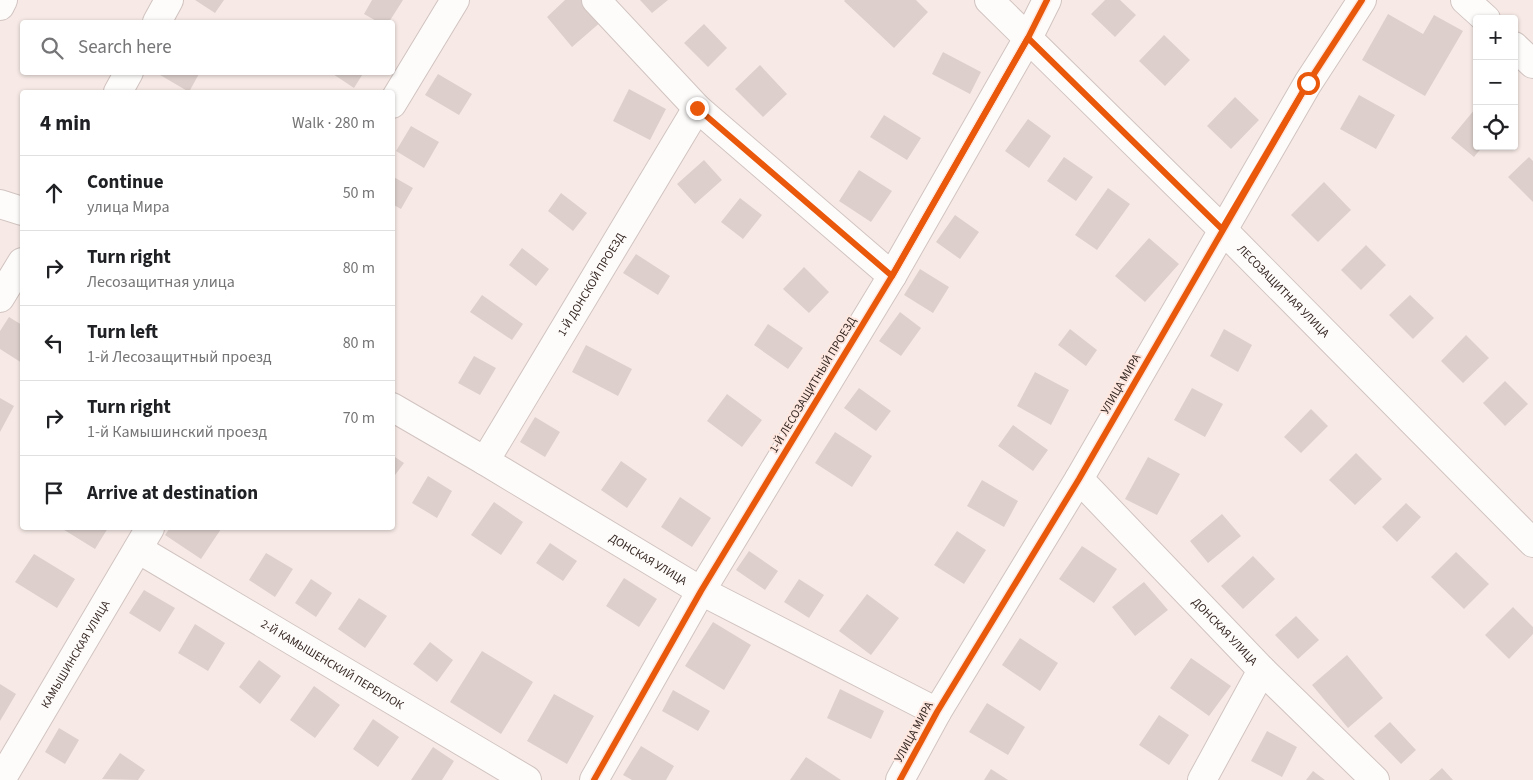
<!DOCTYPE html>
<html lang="en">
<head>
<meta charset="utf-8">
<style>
  body { margin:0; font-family:"Source Sans 3",sans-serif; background:#f2f2f2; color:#202124 }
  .controls { position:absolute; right:15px; top:15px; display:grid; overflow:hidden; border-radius:5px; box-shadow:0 1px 4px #0004 }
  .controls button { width:45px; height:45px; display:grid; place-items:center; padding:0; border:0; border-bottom:1px solid #e0e0e0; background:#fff; color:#202124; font:25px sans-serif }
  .stop { position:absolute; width:15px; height:15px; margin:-11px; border:4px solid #ea580c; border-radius:50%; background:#fff }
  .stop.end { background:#ea580c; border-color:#fff; box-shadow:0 1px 5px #0008 }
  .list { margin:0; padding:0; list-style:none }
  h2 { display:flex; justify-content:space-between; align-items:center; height:65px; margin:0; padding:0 20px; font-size:21px }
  h2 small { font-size:16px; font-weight:400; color:#757577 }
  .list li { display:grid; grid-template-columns:32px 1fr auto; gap:15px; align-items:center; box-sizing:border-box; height:75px; padding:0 20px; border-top:1px solid #e0e0e0 }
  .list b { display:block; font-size:19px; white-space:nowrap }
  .list p { margin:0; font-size:16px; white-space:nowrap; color:#757577 }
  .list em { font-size:16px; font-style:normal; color:#757577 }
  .icon { flex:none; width:28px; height:28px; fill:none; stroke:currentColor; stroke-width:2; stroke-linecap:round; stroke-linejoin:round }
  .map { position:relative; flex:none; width:1533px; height:780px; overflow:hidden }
  .search { position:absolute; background:#fff; box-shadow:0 1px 4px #0004; left:20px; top:20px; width:375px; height:55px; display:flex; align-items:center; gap:12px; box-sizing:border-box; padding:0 18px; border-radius:5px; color:#757577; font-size:19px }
  .panel { position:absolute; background:#fff; box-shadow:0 1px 4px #0004; left:20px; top:90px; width:375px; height:440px; border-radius:5px }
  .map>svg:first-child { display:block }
</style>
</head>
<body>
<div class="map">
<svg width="1533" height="780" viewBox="0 0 1533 780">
  <rect width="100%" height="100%" fill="#f7eae6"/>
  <!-- building -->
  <path fill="#ddd0cc" d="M195 0H224L215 13Z
    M372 0H403L389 22H378L364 14Z
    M565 0H583L602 21 572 47 547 17Z
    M640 0H668L652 13Z
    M845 0H916L928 12 894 48 844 1Z
    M1105 0H1120L1136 15 1115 37 1091 14Z
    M1388 14 1423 34 1434 15 1463 31 1425 96 1362 60Z
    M704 24 727 48 708 67 684 43Z
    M1164 35 1190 60 1165 86 1139 61Z
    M943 52 981 72 970 94 932 74Z
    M760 65 787 94 763 117 735 89Z
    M155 72H200L189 92Z
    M330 72H364L354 88Z
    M438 74 472 94 459 115 425 95Z
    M629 89 666 109 650 140 613 121Z
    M1359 95 1395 115 1376 149 1340 129Z
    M1235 97 1259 120 1231 149 1207 126Z
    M1475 109 1477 110V146H1483L1474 157 1451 138Z
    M884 115 921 138 907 160 870 137Z
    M1028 119 1051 136 1029 168 1005 151Z
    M411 126 439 142 424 168 396 151Z
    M1064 157 1093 177 1076 201 1047 181Z
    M1529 157 1533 161V202L1508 177Z
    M704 160 722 180 695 204 677 184Z
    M859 170 892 191 871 222 839 201Z
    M392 176 413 188 401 209 392 204Z
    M1324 182 1351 210 1318 242 1291 215Z
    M1108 188 1130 204 1097 250 1075 235Z
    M561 193 587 213 573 231 548 211Z
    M740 198 762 215 743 239 721 222Z
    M955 215 979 232 960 259 936 242Z
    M1149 238 1179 264 1145 302 1115 276Z
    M1366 245 1386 265 1361 290 1341 270Z
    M522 248 549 269 536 286 509 265Z
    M636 254 670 276 658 295 623 273Z
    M804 267 829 292 809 313 783 289Z
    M920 269 949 287 933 313 904 295Z
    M482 295 523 324 512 340 470 312Z
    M1410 295 1434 318 1413 339 1389 315Z
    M900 312 921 328 901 356 879 341Z
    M9 317 22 325V363L0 349V331Z
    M768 324 803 348 788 369 754 345Z
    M1070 329 1097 350 1086 366 1058 345Z
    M1224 329 1252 345 1238 372 1210 356Z
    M1466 335 1489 358 1463 383 1441 361Z
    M586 345 632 369 618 396 572 372Z
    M474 356 496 368 480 395 458 383Z
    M1035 372 1069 390 1051 425 1017 406Z
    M1505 381 1528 404 1505 426 1483 403Z
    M859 388 891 411 876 431 844 408Z
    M1192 388 1223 404 1205 437 1174 420Z
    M727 394 762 420 742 447 707 421Z
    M0 398 14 406 0 432Z
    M1311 409 1328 426 1301 453 1284 437Z
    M535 417 560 432 545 457 520 442Z
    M1013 425 1048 450 1033 471 998 446Z
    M835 432 872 456 852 487 815 463Z
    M1356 453 1382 479 1355 505 1329 480Z
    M392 455 404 463 392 479Z
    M1148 457 1180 474 1157 515 1125 499Z
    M621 461 647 479 627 508 601 490Z
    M428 476 452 491 437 518 412 503Z
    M982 480 1018 501 1004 527 967 506Z
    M680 497 711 518 692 547 661 527Z
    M494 502 523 522 501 555 471 535Z
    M1406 503 1421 517 1397 542 1382 527Z
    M1222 514 1241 536 1208 563 1190 541Z
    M61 528H108L95 549Z
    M170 528H219L221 529 201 559 165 535Z
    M957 531 986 550 964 584 934 565Z
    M550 543 577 561 563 581 536 563Z
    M1082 546 1117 569 1094 603 1059 579Z
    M749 551 778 571 765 590 736 570Z
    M1456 552 1489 584 1464 609 1431 577Z
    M266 553 293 569 275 597 249 580Z
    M34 554 75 579 57 608 15 582Z
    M1253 556 1275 579 1243 609 1221 586Z
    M624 578 657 599 639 627 606 606Z
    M311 579 332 593 316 617 295 603Z
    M799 579 824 595 809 618 784 602Z
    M1144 582 1168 610 1135 636 1112 607Z
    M144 590 175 608 160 632 129 613Z
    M867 594 899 618 871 655 839 631Z
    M359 598 387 616 365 648 338 629Z
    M1513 607 1533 627V634L1509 659 1485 635Z
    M1296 616 1319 640 1298 659 1275 635Z
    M713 622 751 645 724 690 685 666Z
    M195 624 225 643 208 671 178 653Z
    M1020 638 1058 663 1040 691 1002 665Z
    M430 642 453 660 437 682 413 664Z
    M482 651 533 682 501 734 450 702Z
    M1347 655 1383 698 1348 728 1312 685Z
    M1191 658 1231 686 1209 716 1170 688Z
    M259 660 281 676 260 704 239 687Z
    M0 684 16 694 0 721Z
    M314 686 340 705 315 738 290 720Z
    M840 689 884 711 871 739 827 718Z
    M673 690 710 711 698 731 662 711Z
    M554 694 594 716 567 764 527 741Z
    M987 703 1025 727 1008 755 969 732Z
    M1159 715 1189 735 1169 765 1139 745Z
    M373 719 399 737 378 767 353 749Z
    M1390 722 1416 750 1401 764 1374 736Z
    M59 728 79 740 65 764 45 752Z
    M1267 731 1297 747 1282 777 1251 761Z
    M641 746 674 766 666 780H632L623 775Z
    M433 747 454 761 442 780H411Z
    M120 753 145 770 138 780 102 779Z
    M806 757 841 780H790Z
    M1442 768 1453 780H1429Z
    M991 769 1008 780H984Z
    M1313 771 1325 780H1306Z"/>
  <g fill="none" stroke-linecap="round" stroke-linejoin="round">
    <defs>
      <g id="minor">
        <path d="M596 0 697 108 892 276"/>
        <path id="s1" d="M989 0 1222 229 1533 543"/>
        <path d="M1465 0 1486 19"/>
        <path d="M157 22 169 0"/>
        <path d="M1514 46 1533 64"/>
        <path d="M118 92 129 72"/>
        <path d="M392 104 455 0"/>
        <path d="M0 204 22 211"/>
        <path d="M0 298 22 262"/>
        <path id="s2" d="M392 407 485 461 701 591 937 712"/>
        <path id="s3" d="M485 461 697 108"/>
        <path id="s4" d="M1079 479 1262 670 1375 780"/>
        <path id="s5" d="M138 549 527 780"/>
        <path id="s6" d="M1 780 150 528"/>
        <path d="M594 780 701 591 892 276 1028 38 1047 0"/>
        <path d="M900 780 937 712 1079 479 1308 83 1362 0"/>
        <path d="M1202 780 1262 670"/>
      </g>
      <path id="major" d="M0 6 3 0"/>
    </defs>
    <!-- minor casing -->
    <use href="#minor" stroke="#d1c4c0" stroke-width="30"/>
    <!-- major casing -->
    <use href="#major" stroke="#d1c4c0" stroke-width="30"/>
    <!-- minor -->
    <use href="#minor" stroke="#fefcfb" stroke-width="28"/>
    <!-- major -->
    <use href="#major" stroke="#fefcfb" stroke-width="28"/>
    <defs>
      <path id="cycleway" d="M594 780 701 591 892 276 1028 38 1047 0
        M900 780 937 712 1079 479 1308 83 1362 0"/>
    </defs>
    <!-- cycleway casing -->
    <use href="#cycleway" stroke="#fee7df" stroke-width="9"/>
    <!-- cycleway -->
    <use href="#cycleway" stroke="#e8590c" stroke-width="6"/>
  </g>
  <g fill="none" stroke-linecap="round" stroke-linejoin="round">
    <!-- route -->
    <path stroke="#ea580c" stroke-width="6" d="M697 108 892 276 1028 38 1222 229 1308 83"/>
  </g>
  <g text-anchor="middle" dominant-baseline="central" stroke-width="4" stroke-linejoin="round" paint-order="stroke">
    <!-- street labels -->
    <g font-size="12" fill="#362823" stroke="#fee7df">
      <text stroke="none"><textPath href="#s3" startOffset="206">1-Й ДОНСКОЙ ПРОЕЗД</textPath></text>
      <text stroke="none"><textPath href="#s1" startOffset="414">ЛЕСОЗАЩИТНАЯ УЛИЦА</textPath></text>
      <text transform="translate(1121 384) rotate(-60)">УЛИЦА МИРА</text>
      <text transform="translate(813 385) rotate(-59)">1-Й ЛЕСОЗАЩИТНЫЙ ПРОЕЗД</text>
      <text stroke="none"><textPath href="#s2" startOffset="298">ДОНСКАЯ УЛИЦА</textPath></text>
      <text stroke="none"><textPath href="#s4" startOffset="211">ДОНСКАЯ УЛИЦА</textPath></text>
      <text stroke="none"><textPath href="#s6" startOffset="146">КАМЫШИНСКАЯ УЛИЦА</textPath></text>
      <text stroke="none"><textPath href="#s5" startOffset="226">2-Й КАМЫШЕНСКИЙ ПЕРЕУЛОК</textPath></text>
      <text transform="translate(914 732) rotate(-61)">УЛИЦА МИРА</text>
    </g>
  </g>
</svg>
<div class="controls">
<button>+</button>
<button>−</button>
<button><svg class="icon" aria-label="locate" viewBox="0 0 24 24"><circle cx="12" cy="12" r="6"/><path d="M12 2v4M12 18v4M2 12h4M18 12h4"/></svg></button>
</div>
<div class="stop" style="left:1308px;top:83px"></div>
<div class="stop end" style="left:697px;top:108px"></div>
<div class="search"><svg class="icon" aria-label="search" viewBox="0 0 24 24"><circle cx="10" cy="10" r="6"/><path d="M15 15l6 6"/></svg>Search here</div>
<section class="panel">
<h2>4 min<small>Walk · 280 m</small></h2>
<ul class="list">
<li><svg class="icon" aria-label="ahead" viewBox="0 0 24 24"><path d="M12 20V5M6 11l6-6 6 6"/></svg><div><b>Continue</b><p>улица Мира</p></div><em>50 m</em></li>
<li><svg class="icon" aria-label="right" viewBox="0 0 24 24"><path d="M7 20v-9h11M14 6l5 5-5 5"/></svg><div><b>Turn right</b><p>Лесозащитная улица</p></div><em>80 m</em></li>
<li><svg class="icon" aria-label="left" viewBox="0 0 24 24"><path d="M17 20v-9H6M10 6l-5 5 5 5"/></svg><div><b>Turn left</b><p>1-й Лесозащитный проезд</p></div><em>80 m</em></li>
<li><svg class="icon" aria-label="right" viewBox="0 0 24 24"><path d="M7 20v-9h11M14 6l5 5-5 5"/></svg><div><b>Turn right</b><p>1-й Камышинский проезд</p></div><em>70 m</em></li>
<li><svg class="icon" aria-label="arrive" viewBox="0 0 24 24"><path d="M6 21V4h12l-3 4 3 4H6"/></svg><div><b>Arrive at destination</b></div></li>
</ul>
</section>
</div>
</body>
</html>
